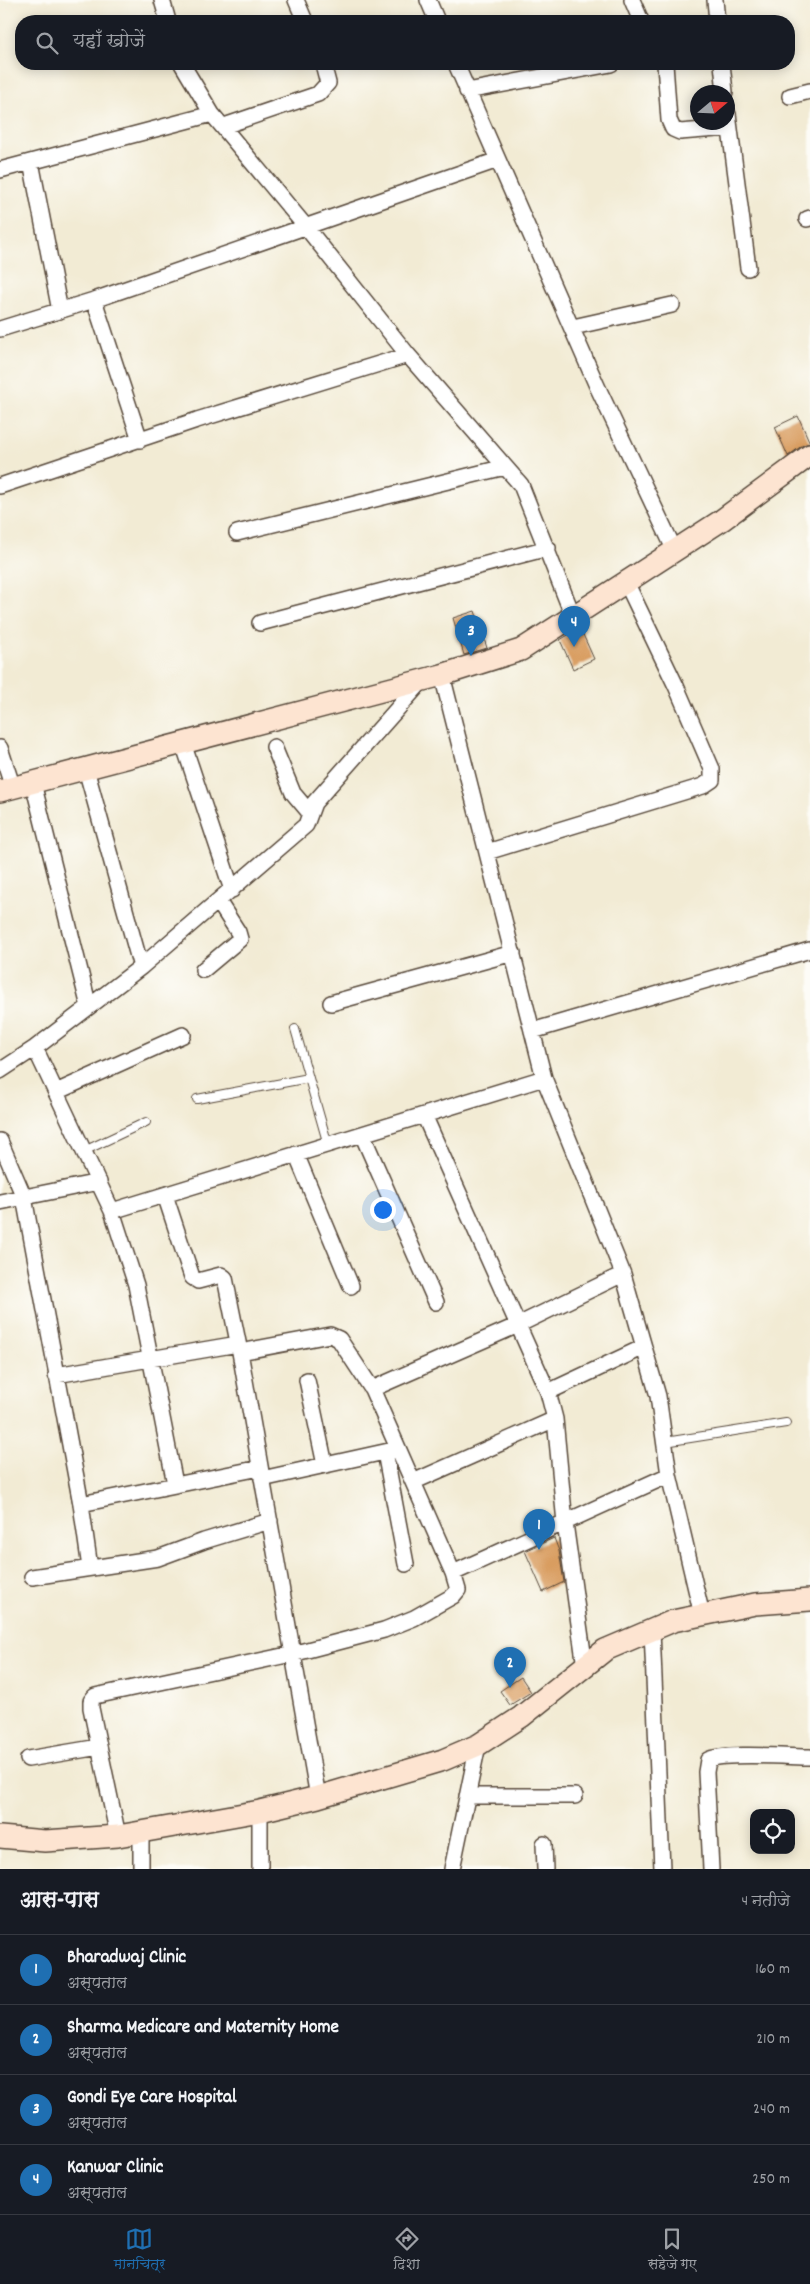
<!DOCTYPE html>
<html lang="hi">
<head>
<meta charset="utf-8">
<style>
  body { margin:0; font-family:Dekko,"Playpen Sans Deva",sans-serif; background:#242831; color:#f1f3f6 }
  .controls { position:absolute; right:15px; bottom:15px; display:grid; overflow:hidden; border-radius:10px; box-shadow:0 2px 12px #0003 }
  .controls button { width:45px; height:45px; display:grid; place-items:center; padding:0; border:0; border-bottom:1px solid #363941; background:#171b24; color:#f1f3f6; font:25px sans-serif }
  .compass { position:absolute; left:690px; top:85px; width:45px; height:45px; border-radius:50%; background:#171b24; box-shadow:0 2px 12px #0003; rotate:71deg }
  .you { position:absolute; left:382px; top:1209px; width:18px; height:18px; margin:-12px; border:4px solid #fff; border-radius:50%; background:#1a73e8; box-shadow:0 0 0 8px #1a73e833 }
  .badge { display:grid; place-items:center; width:32px; height:32px; border-radius:50%; background:#1f6fb2; color:#fff; font-size:16px; font-weight:700 }
  .pin { position:absolute; translate:-50% -41px; filter:drop-shadow(0 1px 2px #0008) }
  .pin::after { content:''; position:absolute; top:26px; width:18px; height:15px; background:inherit; clip-path:polygon(0 0,100% 0,50% 100%) }
  .list { margin:0; padding:0; list-style:none }
  h2 { display:flex; justify-content:space-between; align-items:center; height:65px; margin:0; padding:0 20px; font-size:21px }
  h2 small { font-size:16px; font-weight:400; color:#9ea1a6 }
  .list li { display:grid; grid-template-columns:32px 1fr auto; gap:15px; align-items:center; box-sizing:border-box; height:70px; padding:0 20px; border-top:1px solid #363941 }
  .list b { display:block; font-size:19px; white-space:nowrap }
  .list p { margin:0; font-size:16px; white-space:nowrap; color:#9ea1a6 }
  .list em { font-size:16px; font-style:normal; color:#9ea1a6 }
  .icon { flex:none; width:28px; height:28px; fill:none; stroke:currentColor; stroke-width:2; stroke-linecap:round; stroke-linejoin:round }
  .map { position:relative; flex:none; width:810px; height:1869px; overflow:hidden }
  .search { position:absolute; background:#171b24; box-shadow:0 2px 12px #0003; left:15px; right:15px; top:15px; height:55px; display:flex; align-items:center; gap:12px; box-sizing:border-box; padding:0 18px; border-radius:20px; color:#9ea1a6; font-size:19px }
  .sheet { height:345px; background:#171b24 }
  nav { display:flex; justify-content:space-around; align-items:center; box-sizing:border-box; height:70px; border-top:1px solid #363941; background:#171b24; font-size:14px; color:#9ea1a6 }
  nav a { display:grid; justify-items:center; gap:2px }
  nav .on { color:#1f6fb2 }
  .map>svg:first-child { display:block }
</style>
</head>
<body>
<div class="map">
<svg width="810" height="1869" viewBox="0 0 810 1869">
  <rect width="100%" height="100%" fill="#fdfcf7"/>
  <filter id="ink" filterUnits="userSpaceOnUse"><feTurbulence type="fractalNoise" baseFrequency=".02" numOctaves="2"/><feDisplacementMap in="SourceGraphic" scale="10" xChannelSelector="R" yChannelSelector="G"/><feConvolveMatrix kernelMatrix="1 2 1 2 8 2 1 2 1" color-interpolation-filters="sRGB"/></filter>
  <filter id="wash" filterUnits="userSpaceOnUse"><feTurbulence type="fractalNoise" baseFrequency=".0096" numOctaves="4" result="noise"/><feDisplacementMap in="SourceGraphic" scale="20" xChannelSelector="R" yChannelSelector="G"/><feGaussianBlur stdDeviation="1.12" result="paint"/><feColorMatrix in="noise" values="0 0 0 0 0 0 0 0 0 0 0 0 0 0 0 0 0 1.4 0 .05"/><feComposite in="paint" operator="in"/></filter>
  <g filter="url(#wash)">
    <rect width="100%" height="100%" fill="#f2ebd4"/>
    <g id="blocks">
      <!-- building -->
      <path fill="#d99d61" d="M798 416 810 443 803 445 788 456 775 427Z
        M475 611 487 648 464 655 453 618Z
        M580 628 594 659 573 669 560 640Z
        M554 1538 559 1551 564 1582 543 1592 525 1551Z
        M521 1677 531 1692 510 1705 500 1691Z"/>
    </g>
  </g>
  <g filter="url(#ink)">
    <use href="#blocks" fill-opacity="0" stroke="#564739" stroke-width="1"/>
    <g fill="none" stroke-linecap="round" stroke-linejoin="round">
      <defs>
        <path id="lane" d="M295 1029 328 1145
          M197 1099 309 1078
          M84 1151 146 1122
          M665 1442 786 1423"/>
        <path id="street" d="M162 0 168 21
          M296 0 305 21
          M428 0 437 21
          M632 0 641 21
          M715 0 717 21
          M182 64 212 114 306 227 408 355 521 485 573 616
          M456 64 597 386 675 551
          M665 64 669 120 673 129 680 132 729 128
          M722 64 725 92
          M467 91 611 64
          M790 96 810 91
          M728 114 748 268
          M224 126 318 94 328 83 323 64
          M31 162 60 311
          M0 170 212 114
          M807 219 810 218
          M94 300 140 440
          M573 327 672 305
          M0 329 94 300 498 160
          M0 486 197 420 408 355
          M237 533 505 467
          M260 623 548 548
          M442 675 544 1078 623 1274 658 1396 669 1475 702 1615
          M183 743 232 890
          M274 747 293 793 309 812
          M0 748 13 788
          M33 783 89 1007
          M487 852 703 786 712 780V769L676 686 626 582
          M141 967 306 825 314 803 422 681
          M203 970 240 939 238 932 218 901
          M331 1003 513 953
          M532 1031 810 950
          M35 1048 112 1211 136 1285 175 1484
          M0 1071 35 1048 141 967 86 769
          M56 1092 183 1035
          M424 1115 548 1392 555 1419 565 1523 585 1667
          M362 1134 436 1302
          M0 1141 24 1197 28 1219 81 1504 90 1568
          M296 1154 351 1286
          M165 1195 192 1277 198 1281 221 1275 225 1278 240 1352 318 1797
          M0 1202 99 1182
          M112 1211 544 1078
          M56 1375 238 1344
          M307 1380 325 1465
          M372 1389 518 1325 623 1274
          M548 1392 644 1347
          M385 1452 406 1564
          M262 1479 398 1449
          M413 1482 555 1419
          M81 1504 260 1468
          M453 1573 669 1475
          M32 1577 158 1558 204 1541 270 1521
          M652 1630 662 1869
          M28 1759 99 1747
          M467 1796H575
          M141 1832V1869
          M118 1836 91 1708V1701L95 1696 292 1654 384 1630 414 1618 453 1596 458 1590 453 1573 372 1389 339 1339 330 1335 240 1352
          M544 1844 545 1869
          M260 1869V1811
          M452 1869 478 1745
          M711 1869 706 1772 708 1760C722 1752 790 1757 810 1757"/>
        <path id="secondary" d="M0 791 442 675 521 650 722 520 810 455
          M0 1837 45 1841 118 1836 260 1811 318 1797 443 1760 478 1745 521 1717 605 1650 673 1621 755 1604 810 1600"/>
      </defs>
      <!-- lane casing -->
      <use href="#lane" stroke="#564739" stroke-width="10"/>
      <!-- street casing -->
      <use href="#street" stroke="#564739" stroke-width="18"/>
      <!-- secondary casing -->
      <use href="#secondary" stroke="#564739" stroke-width="24"/>
      <!-- lane -->
      <use href="#lane" stroke="#fff" stroke-width="8"/>
      <!-- street -->
      <use href="#street" stroke="#fff" stroke-width="15"/>
      <!-- secondary -->
      <use href="#secondary" stroke="#fde4d1" stroke-width="21"/>
    </g>
  </g>
</svg>
<div class="controls">
<button><svg class="icon" aria-label="locate" viewBox="0 0 24 24"><circle cx="12" cy="12" r="6"/><path d="M12 2v4M12 18v4M2 12h4M18 12h4"/></svg></button>
</div>
<svg class="compass" viewBox="-18 -18 36 36"><path d="M0-13l5 13h-10z" fill="#e53935"/><path d="M0 13l5-13h-10z" fill="#9ea1a6"/></svg>
<div class="you"></div>
<div class="pin badge" style="left:539px;top:1550px">1</div>
<div class="pin badge" style="left:510px;top:1688px">2</div>
<div class="pin badge" style="left:471px;top:656px">3</div>
<div class="pin badge" style="left:574px;top:647px">4</div>
<div class="search"><svg class="icon" aria-label="search" viewBox="0 0 24 24"><circle cx="10" cy="10" r="6"/><path d="M15 15l6 6"/></svg>यहाँ खोजें</div>
</div>
<section class="sheet">
<h2>आस-पास<small>4 नतीजे</small></h2>
<ul class="list">
<li><span class="badge">1</span><div><b>Bharadwaj Clinic</b><p>अस्पताल</p></div><em>160 m</em></li>
<li><span class="badge">2</span><div><b>Sharma Medicare and Maternity Home</b><p>अस्पताल</p></div><em>210 m</em></li>
<li><span class="badge">3</span><div><b>Gondi Eye Care Hospital</b><p>अस्पताल</p></div><em>240 m</em></li>
<li><span class="badge">4</span><div><b>Kanwar Clinic</b><p>अस्पताल</p></div><em>250 m</em></li>
</ul>
</section>
<nav>
<a class="on"><svg class="icon" aria-label="map" viewBox="0 0 24 24"><path d="M3 6l6-2 6 2 6-2v14l-6 2-6-2-6 2zM9 4v14M15 6v14"/></svg>मानचित्र</a>
<a><svg class="icon" aria-label="directions" viewBox="0 0 24 24"><path d="M12 3l9 9-9 9-9-9zM9 14v-3h6M13 9l2 2-2 2"/></svg>दिशा</a>
<a><svg class="icon" aria-label="saved" viewBox="0 0 24 24"><path d="M7 4h10v16l-5-4-5 4z"/></svg>सहेजे गए</a>
</nav>
</body>
</html>
